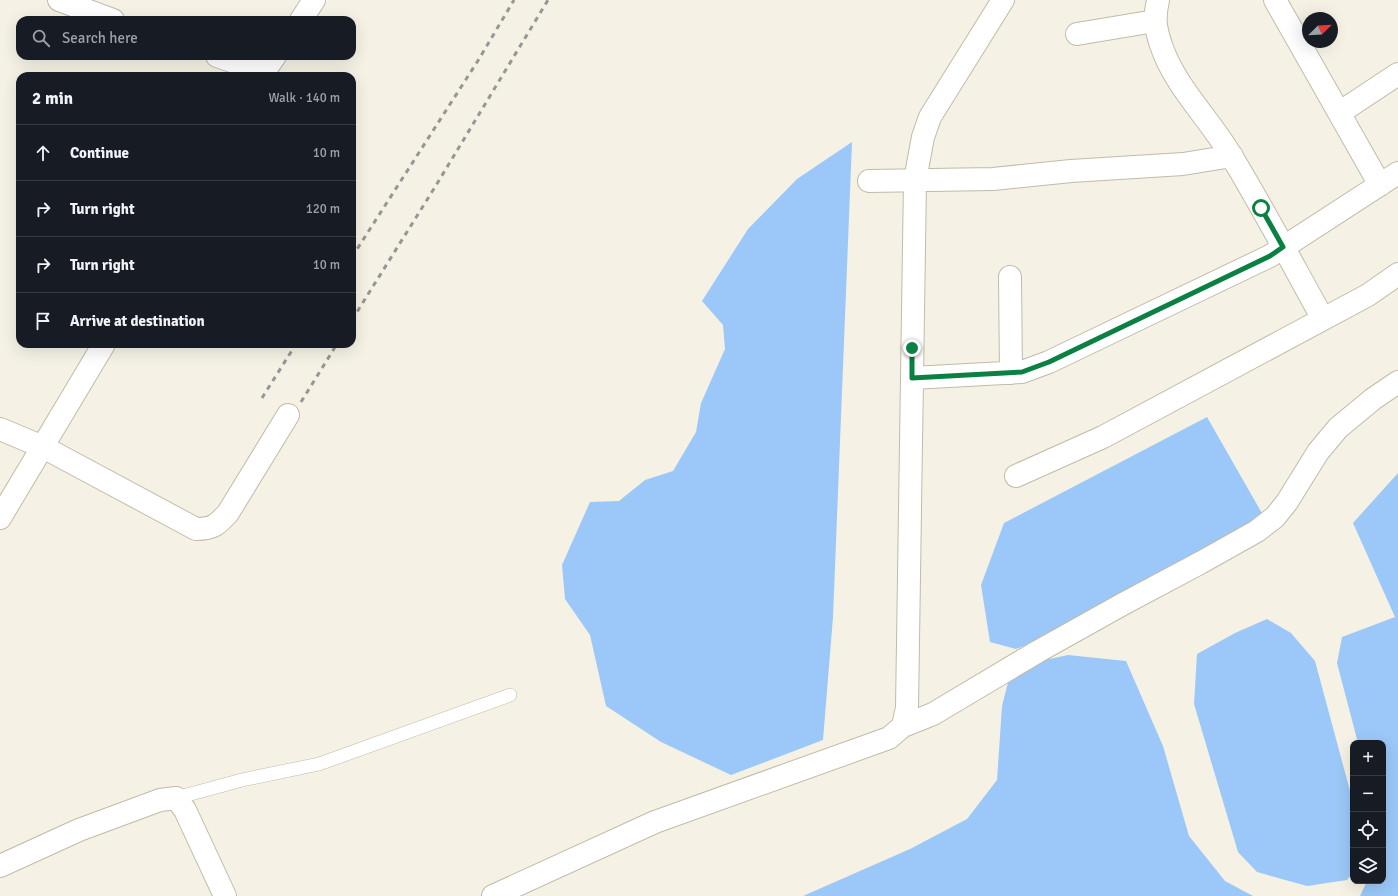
<!DOCTYPE html>
<html lang="en">
<head>
<meta charset="utf-8">
<style>
  body { margin:0; font-family:Signika,sans-serif; background:#242831; color:#f1f3f6 }
  .controls { position:absolute; right:12px; bottom:12px; display:grid; overflow:hidden; border-radius:8px; box-shadow:0 4px 16px #0002 }
  .controls button { width:36px; height:36px; display:grid; place-items:center; padding:0; border:0; border-bottom:1px solid #363941; background:#171b24; color:#f1f3f6; font:20px sans-serif }
  .compass { position:absolute; left:1302px; top:12px; width:36px; height:36px; border-radius:50%; background:#171b24; box-shadow:0 4px 16px #0002; rotate:66deg }
  .stop { position:absolute; width:12px; height:12px; margin:-9px; border:3px solid #0b8043; border-radius:50%; background:#fff }
  .stop.end { background:#0b8043; border-color:#fff; box-shadow:0 1px 4px #0008 }
  .list { margin:0; padding:0; list-style:none }
  h2 { display:flex; justify-content:space-between; align-items:center; height:52px; margin:0; padding:0 16px; font-size:17px }
  h2 small { font-size:13px; font-weight:400; color:#9ea1a6 }
  .list li { display:grid; grid-template-columns:26px 1fr auto; gap:12px; align-items:center; box-sizing:border-box; height:56px; padding:0 16px; border-top:1px solid #363941 }
  .list b { display:block; font-size:15px; white-space:nowrap }
  .list em { font-size:13px; font-style:normal; color:#9ea1a6 }
  .icon { flex:none; width:22px; height:22px; fill:none; stroke:currentColor; stroke-width:2; stroke-linecap:round; stroke-linejoin:round }
  .map { position:relative; flex:none; width:1398px; height:896px; overflow:hidden }
  .search { position:absolute; background:#171b24; box-shadow:0 4px 16px #0002; left:16px; top:16px; width:340px; height:44px; display:flex; align-items:center; gap:10px; box-sizing:border-box; padding:0 14px; border-radius:12px; color:#9ea1a6; font-size:15px }
  .panel { position:absolute; background:#171b24; box-shadow:0 4px 16px #0002; left:16px; top:72px; width:340px; height:276px; border-radius:12px }
  .map>svg:first-child { display:block }
</style>
</head>
<body>
<div class="map">
<svg width="1398" height="896" viewBox="0 0 1398 896">
  <rect width="100%" height="100%" fill="#f5f2e5"/>
  <!-- water -->
  <path fill="#9bc8f8" d="M852 142 833 617 823 740 731 775 661 742 606 706 590 635 565 599 562 565 590 502 619 501 645 480 673 471 696 432 701 403 725 349 723 325 702 301 748 229 797 179Z
    M1207 417 1271 529 1123 609 1016 649 990 642 981 585 1004 523Z
    M1398 473V896H1360L1367 881H1383V743H1358L1337 663 1342 637 1395 617 1353 523Z
    M1267 619 1291 633 1315 661 1353 802V872L1347 880 1307 886 1257 872 1238 852 1194 704 1197 654 1235 633Z
    M1068 655 1126 661 1163 746 1189 836 1225 881 1253 896H803L910 849 967 819 997 780 1002 706 1012 667Z"/>
  <g fill="none" stroke-linecap="round" stroke-linejoin="round">
    <defs>
      <path id="lane" d="M176 798 242 780 319 764 510 695"/>
      <path id="street" d="M59 0 113 20
        M1158 0C1154 18 1155 27 1161 45 1175 87 1210 119 1232 157 1264 210 1293 265 1323 319
        M1275 0 1380 185
        M301 20 314 0
        M1077 34 1155 21
        M217 56 264 72
        M261 76 275 56
        M1339 113 1398 74
        M869 181 993 179 1071 171 1183 164 1232 156
        M1010 277 1011 373
        M912 378 1022 372 1049 362 1270 256 1398 173
        M0 429 43 447 196 529C213 529 217 525 228 513L288 415
        M1016 476 1103 437 1368 295 1398 274
        M0 518 104 344
        M903 726 933 714 1037 652 1123 604 1200 563 1257 531 1275 517 1287 502 1318 452 1338 428 1373 399 1398 382
        M0 866 79 830 160 800 176 798 185 810 225 896
        M493 896 655 822 889 738 903 726 907 708 915 180 923 137 930 117 1003 0"/>
    </defs>
    <!-- lane casing -->
    <use href="#lane" stroke="#c1bba7" stroke-width="14"/>
    <!-- street casing -->
    <use href="#street" stroke="#c1bba7" stroke-width="24"/>
    <!-- lane -->
    <use href="#lane" stroke="#fff" stroke-width="13"/>
    <!-- street -->
    <use href="#street" stroke="#fff" stroke-width="22"/>
    <!-- rail -->
    <path stroke="#969696" stroke-width="3" stroke-dasharray="5 5" stroke-linecap="butt" d="M352 257 479 59 514 0
      M352 320 435 187 548 0
      M262 398 296 344
      M301 402 337 344"/>
  </g>
  <g fill="none" stroke-linecap="round" stroke-linejoin="round">
    <!-- route -->
    <path stroke="#0b8043" stroke-width="5" d="M912 348V378L1022 372 1049 362 1270 256 1283 247 1261 208"/>
  </g>
</svg>
<div class="controls">
<button>+</button>
<button>−</button>
<button><svg class="icon" aria-label="locate" viewBox="0 0 24 24"><circle cx="12" cy="12" r="6"/><path d="M12 2v4M12 18v4M2 12h4M18 12h4"/></svg></button>
<button><svg class="icon" aria-label="layers" viewBox="0 0 24 24"><path d="M12 4l9 5-9 5-9-5zM3 14l9 5 9-5"/></svg></button>
</div>
<svg class="compass" viewBox="-18 -18 36 36"><path d="M0-13l5 13h-10z" fill="#e53935"/><path d="M0 13l5-13h-10z" fill="#9ea1a6"/></svg>
<div class="stop" style="left:1261px;top:208px"></div>
<div class="stop end" style="left:912px;top:348px"></div>
<div class="search"><svg class="icon" aria-label="search" viewBox="0 0 24 24"><circle cx="10" cy="10" r="6"/><path d="M15 15l6 6"/></svg>Search here</div>
<section class="panel">
<h2>2 min<small>Walk · 140 m</small></h2>
<ul class="list">
<li><svg class="icon" aria-label="ahead" viewBox="0 0 24 24"><path d="M12 20V5M6 11l6-6 6 6"/></svg><div><b>Continue</b></div><em>10 m</em></li>
<li><svg class="icon" aria-label="right" viewBox="0 0 24 24"><path d="M7 20v-9h11M14 6l5 5-5 5"/></svg><div><b>Turn right</b></div><em>120 m</em></li>
<li><svg class="icon" aria-label="right" viewBox="0 0 24 24"><path d="M7 20v-9h11M14 6l5 5-5 5"/></svg><div><b>Turn right</b></div><em>10 m</em></li>
<li><svg class="icon" aria-label="arrive" viewBox="0 0 24 24"><path d="M6 21V4h12l-3 4 3 4H6"/></svg><div><b>Arrive at destination</b></div></li>
</ul>
</section>
</div>
</body>
</html>
